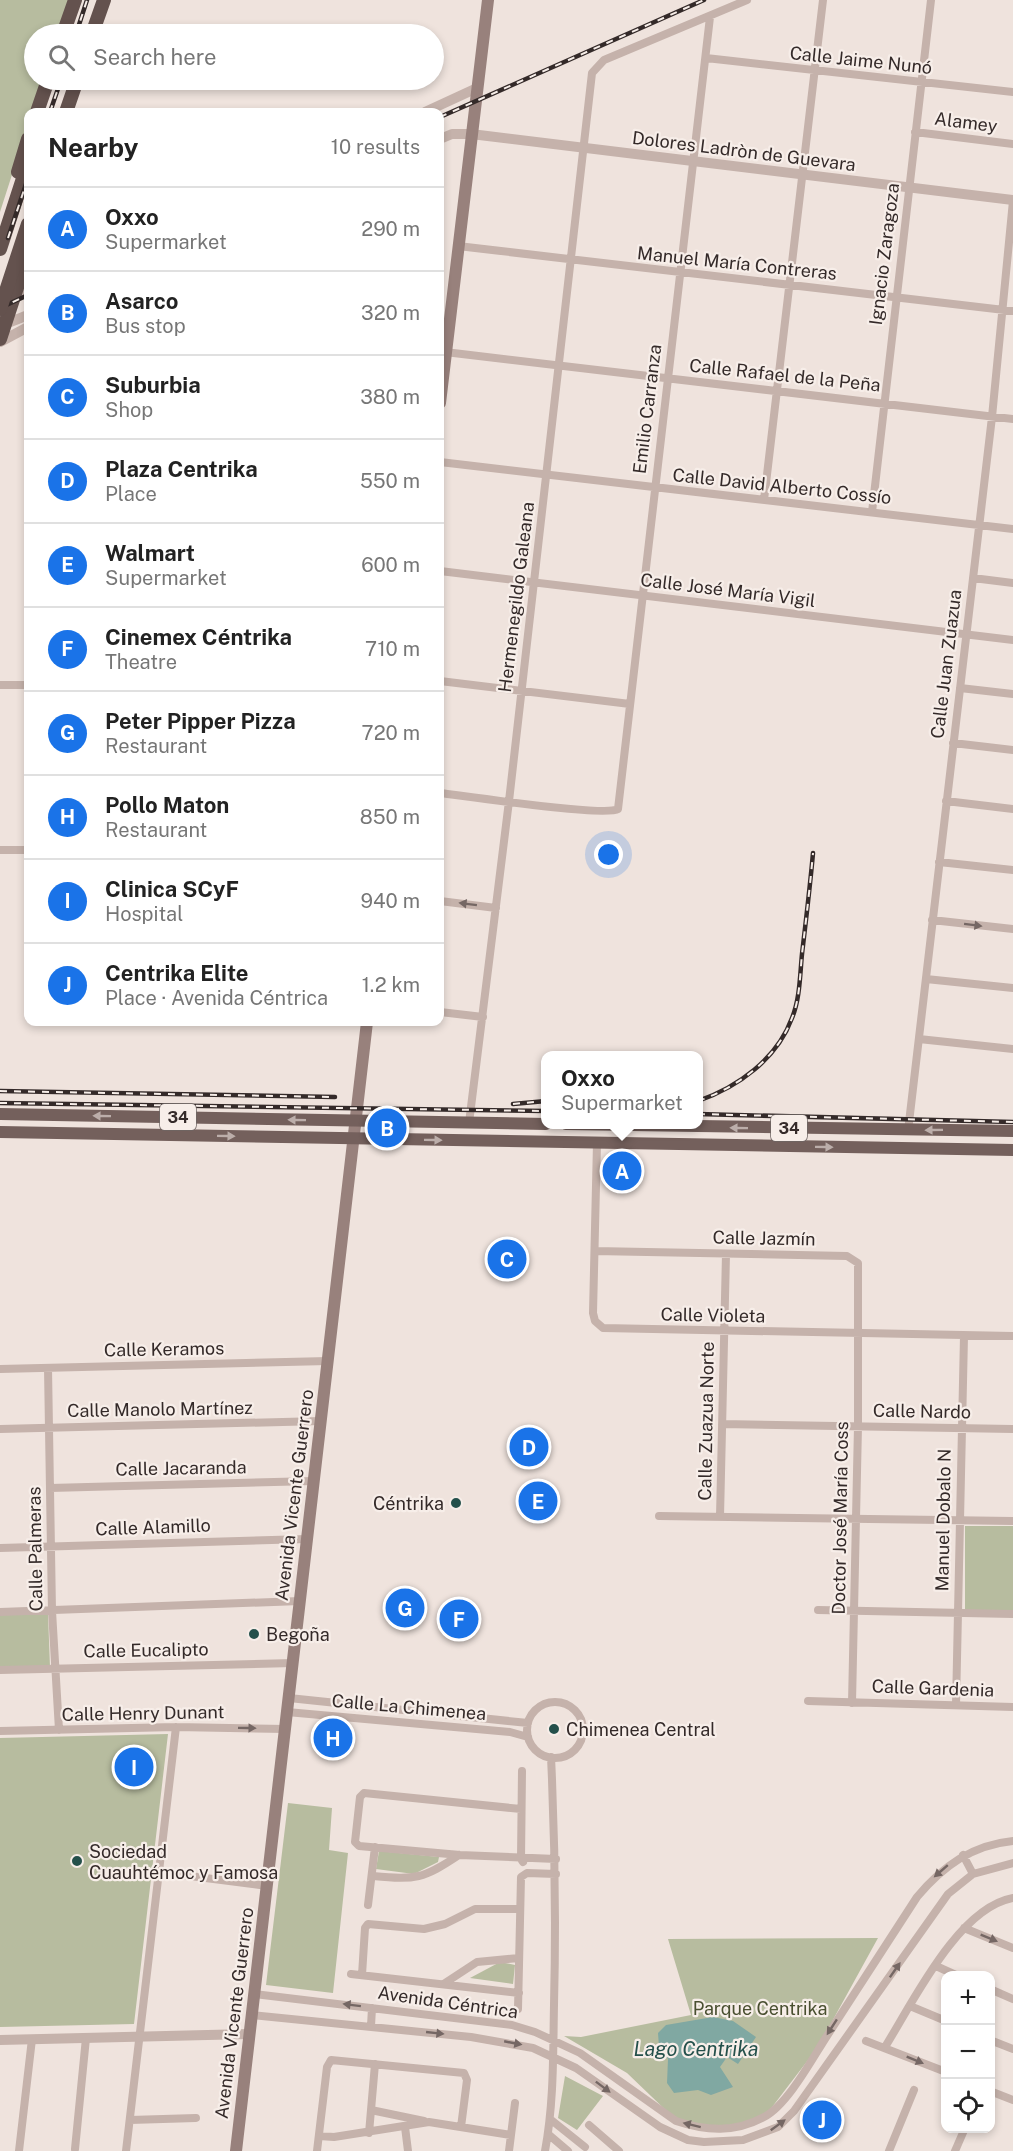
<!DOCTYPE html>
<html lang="en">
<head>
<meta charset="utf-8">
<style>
  body { margin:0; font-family:"Public Sans",sans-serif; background:#f2f2f2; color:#222 }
  .controls { position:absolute; right:18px; bottom:18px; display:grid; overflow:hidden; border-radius:12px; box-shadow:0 3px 9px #0003 }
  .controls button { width:54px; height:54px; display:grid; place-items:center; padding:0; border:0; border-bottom:2px solid #e0e0e0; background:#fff; color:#222; font:30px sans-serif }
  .you { position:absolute; left:609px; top:855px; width:21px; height:21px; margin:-15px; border:4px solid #fff; border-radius:50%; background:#1a73e8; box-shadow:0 0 0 9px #1a73e833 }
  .badge { display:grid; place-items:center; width:39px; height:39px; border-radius:50%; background:#1a73e8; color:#fff; font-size:20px; font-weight:700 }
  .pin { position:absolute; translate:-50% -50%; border:3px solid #fff; box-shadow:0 2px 6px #0006 }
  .popup { position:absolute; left:541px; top:1051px; width:162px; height:78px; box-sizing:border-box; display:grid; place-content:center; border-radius:12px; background:#fff; filter:drop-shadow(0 2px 4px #0005); font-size:20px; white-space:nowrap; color:#767676 }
  .popup b { font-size:22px; color:#222 }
  .popup::after { content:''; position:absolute; left:50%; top:100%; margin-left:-12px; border:12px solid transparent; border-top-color:#fff }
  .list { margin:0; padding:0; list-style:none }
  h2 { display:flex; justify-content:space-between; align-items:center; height:78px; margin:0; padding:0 24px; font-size:26px }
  h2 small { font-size:20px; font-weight:400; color:#767676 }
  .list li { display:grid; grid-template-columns:39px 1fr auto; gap:18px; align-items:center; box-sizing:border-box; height:84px; padding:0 24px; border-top:2px solid #e0e0e0 }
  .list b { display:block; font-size:22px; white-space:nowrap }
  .list p { margin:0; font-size:20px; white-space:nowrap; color:#767676 }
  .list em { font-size:20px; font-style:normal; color:#767676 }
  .icon { flex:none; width:33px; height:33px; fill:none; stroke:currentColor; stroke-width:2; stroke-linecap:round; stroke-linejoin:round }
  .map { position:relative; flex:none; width:1013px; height:2151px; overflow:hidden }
  .search { position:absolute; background:#fff; box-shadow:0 3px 9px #0003; left:24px; top:24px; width:420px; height:66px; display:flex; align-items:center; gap:15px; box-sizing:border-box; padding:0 21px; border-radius:33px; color:#767676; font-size:22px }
  .panel { position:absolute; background:#fff; box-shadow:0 3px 9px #0003; left:24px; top:108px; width:420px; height:918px; border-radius:12px }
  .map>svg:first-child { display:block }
</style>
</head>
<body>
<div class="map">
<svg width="1013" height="2151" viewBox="0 0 1013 2151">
  <rect width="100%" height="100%" fill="#efe3dd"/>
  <!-- green -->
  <path fill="#b7bc9f" d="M0 0H70L58 34H34V80H43L33 112H28V125L0 212Z
    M965 1526H1013V1611L965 1610Z
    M0 1614H48L50 1667 0 1668Z
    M168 1734 134 2024 0 2027V1738Z
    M288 1803 332 1808 329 1850 348 1853 333 1993 266 1985Z
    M379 1851 439 1857 438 1862 414 1874 376 1869Z
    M878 1938 818 2047 766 2115 727 2128 676 2120 627 2073 564 2036 581 2037 691 2015 668 1939Z
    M500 1962 515 1965 513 1984 470 1978Z
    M565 2076 603 2096 577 2130 558 2118Z"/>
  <!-- water -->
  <path fill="#80a8a2" d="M713 2017 733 2021 756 2037 738 2064 727 2057 720 2067 733 2087 711 2095 698 2090 674 2093 667 2083 668 2059 659 2047 658 2033 666 2025Z"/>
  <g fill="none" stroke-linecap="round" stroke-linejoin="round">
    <!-- minor -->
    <path stroke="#c5b2ab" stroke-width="8" d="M706 58 1013 92
      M915 132 1013 144
      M458 246 1013 311
      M445 352 1013 419
      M440 462 1013 529
      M764 500 823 0
      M872 512 931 0
      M440 571 1013 640
      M973 578 1013 583
      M440 681 630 704
      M0 685H28
      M960 688 1013 694
      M953 743 1013 750
      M440 793C465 796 605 817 618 809L710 17
      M946 801 1013 809
      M0 850H28
      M939 862 1013 870
      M440 901 496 908
      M932 920 1013 929
      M926 979 1013 988
      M440 1012 483 1017
      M919 1039 1013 1049
      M469 1123 509 801 592 73 604 60 747 0
      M908 1131 992 417 1013 201
      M597 1143 593 1313 595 1321 603 1328 1013 1336
      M595 1251 847 1256 858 1263V1426L852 1703
      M48 1368 52 1611 59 1730
      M0 1369 328 1361
      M722 1424 1013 1429
      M0 1429 321 1421
      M50 1488 314 1481
      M659 1516 1013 1521
      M720 1517 726 1254
      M0 1548 307 1539
      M818 1610 1013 1614
      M0 1612 300 1601
      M0 1670 293 1663
      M289 1698 528 1723
      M808 1701 1013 1707
      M527 1730a28 28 0 1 1 56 0a28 28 0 1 1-56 0Z
      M956 1705 964 1336
      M287 1712 510 1732 528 1737
      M0 1731 176 1727 286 1729
      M522 1771 521 1859 523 1862
      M521 1809 364 1793 360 1797 355 1842 359 1846 460 1855 556 1859
      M963 1855 973 1874
      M159 1872 267 1886
      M373 1876C416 1880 423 1879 459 1855
      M368 1905 375 1847
      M964 1928 1013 1948
      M936 1966 958 1976
      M351 1974 519 1993
      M362 1975 365 1928 368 1924 424 1929 445 1924 475 1909H520
      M445 1983 477 1962 519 1958
      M990 1989 1013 1999
      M254 1994 512 2025 535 2032 580 2053 676 2121C706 2131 735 2133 764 2117 787 2105 811 2061 825 2039 856 1991 887 1944 917 1897 943 1866 972 1845 1013 1841
      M910 2006 946 2021
      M518 2009 521 1877 527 1873 556 1874
      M251 2015 471 2037 533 2048 576 2068 660 2127 688 2140 704 2142 743 2140 778 2127 794 2111 948 1894 973 1874 1013 1863
      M371 2026 372 2008
      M990 2040 1013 2049
      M866 2041 946 2072
      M885 2047C913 2002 958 1908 1013 1898
      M990 2091 1013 2100
      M371 2110 424 2121
      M550 2119 585 2147
      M130 2120 196 2118
      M589 2125 619 2151
      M405 2127 408 2151
      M369 2133 375 2064
      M548 2134 568 2151
      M319 2136 334 2137 429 2122 511 2135
      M75 2149 86 2038
      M19 2151 32 2039
      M126 2151 176 1727
      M317 2151 327 2067 331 2060 464 2073 467 2080 461 2127
      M509 2151 515 2103
      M545 2151C554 2103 553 2054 554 2005 556 1922 555 1840 551 1757
      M889 2151 914 2090
      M955 2151 965 2128"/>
    <!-- tertiary -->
    <path stroke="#c5b2ab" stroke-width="10" d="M425 112 477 88
      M440 139 452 134H471L1013 200
      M11 297 28 289
      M0 326 28 315
      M0 342 28 327
      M0 2040 249 2034"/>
    <!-- secondary -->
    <path stroke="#98817c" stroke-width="12" d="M440 403 488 0
      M236 2151 367 1022"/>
    <!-- primary -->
    <path stroke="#74605c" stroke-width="12" d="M0 1114 546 1124
      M566 1124 1013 1131
      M0 1132 1013 1150"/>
    <!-- trunk -->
    <path stroke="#64524e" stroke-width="14" d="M63 34 75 0
      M92 34 104 0
      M37 112 48 80
      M66 112 77 80
      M18 172 28 139
      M0 249 28 163
      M0 339 28 254"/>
    <defs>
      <path id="rail" d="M76 34 87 0
        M50 112 61 80
        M440 117 704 0
        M8 238 28 178
        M0 308 28 295
        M0 1091 335 1097
        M698 1101C738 1087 777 1059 792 1018 800 999 800 974 802 954 806 920 810 887 813 853
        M0 1103 546 1111
        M513 1104 546 1101
        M698 1114 1013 1122"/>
    </defs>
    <!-- rail casing -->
    <use href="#rail" stroke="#342a29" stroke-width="4.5"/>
    <!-- rail -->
    <use href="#rail" stroke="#f7eee9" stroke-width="2" stroke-dasharray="7" stroke-linecap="butt"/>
    <!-- trunk-bridge -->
    <path stroke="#64524e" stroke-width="14" d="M0 309 28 224"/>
  </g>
  <!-- one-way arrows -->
  <defs><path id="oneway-solid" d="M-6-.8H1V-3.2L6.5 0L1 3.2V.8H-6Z" transform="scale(1.5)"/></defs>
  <g fill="#756764">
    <use href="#oneway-solid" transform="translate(468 904) rotate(-173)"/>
    <use href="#oneway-solid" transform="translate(973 925) rotate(7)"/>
    <use href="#oneway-solid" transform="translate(247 1728) rotate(1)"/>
    <use href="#oneway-solid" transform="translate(941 1871) rotate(139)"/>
    <use href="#oneway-solid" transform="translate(989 1938) rotate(22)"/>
    <use href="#oneway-solid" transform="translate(895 1970) rotate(-55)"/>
    <use href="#oneway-solid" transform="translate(352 2005) rotate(-173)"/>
    <use href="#oneway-solid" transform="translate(832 2027) rotate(123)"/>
    <use href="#oneway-solid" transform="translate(435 2033) rotate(6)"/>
    <use href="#oneway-solid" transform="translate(513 2043) rotate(11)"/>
    <use href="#oneway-solid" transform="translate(915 2060) rotate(22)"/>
    <use href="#oneway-solid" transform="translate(603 2087) rotate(37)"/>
    <use href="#oneway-solid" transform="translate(692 2125) rotate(-166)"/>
    <use href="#oneway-solid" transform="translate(778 2125) rotate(-36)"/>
  </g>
  <g fill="#bcaeaa">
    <use href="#oneway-solid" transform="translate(102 1116) rotate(-179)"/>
    <use href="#oneway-solid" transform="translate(297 1120) rotate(-179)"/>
    <use href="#oneway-solid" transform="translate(739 1128) rotate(-179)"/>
    <use href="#oneway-solid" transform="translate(934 1130) rotate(179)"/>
    <use href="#oneway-solid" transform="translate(226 1136) rotate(1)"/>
    <use href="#oneway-solid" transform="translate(433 1140) rotate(1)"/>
    <use href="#oneway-solid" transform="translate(824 1147) rotate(1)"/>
  </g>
  <!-- markers -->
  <g fill="#24504b" stroke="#f7eee9" stroke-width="2">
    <circle cx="456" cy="1503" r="6"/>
    <circle cx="254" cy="1634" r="6"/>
    <circle cx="554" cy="1729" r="6"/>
    <circle cx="77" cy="1861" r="6"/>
  </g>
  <g text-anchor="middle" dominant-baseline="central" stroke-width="4.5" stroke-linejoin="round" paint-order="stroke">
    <!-- shield labels -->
    <g fill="#f7eee9" stroke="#6e6563" stroke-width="1.5">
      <rect x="160" y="1104" width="36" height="26" rx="4.5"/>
      <rect x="771" y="1115" width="36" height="26" rx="4.5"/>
    </g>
    <g font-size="16" font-weight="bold" fill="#342a29">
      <text x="178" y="1117">34</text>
      <text x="789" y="1128">34</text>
    </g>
    <!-- street labels -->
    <g font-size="18" fill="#342a29" stroke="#f7eee9">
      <text transform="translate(861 60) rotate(6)">Calle Jaime Nunó</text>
      <text transform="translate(966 122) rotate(7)">Alamey</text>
      <text transform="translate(744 151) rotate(7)">Dolores Ladròn de Guevara</text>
      <text transform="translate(884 254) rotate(-83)">Ignacio Zaragoza</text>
      <text transform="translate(737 263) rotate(6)">Manuel María Contreras</text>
      <text transform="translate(785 375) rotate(6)">Calle Rafael de la Peña</text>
      <text transform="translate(647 409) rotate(-83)">Emilio Carranza</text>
      <text transform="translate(782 486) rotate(6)">Calle David Alberto Cossío</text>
      <text transform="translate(728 590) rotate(7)">Calle José María Vigil</text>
      <text transform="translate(516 597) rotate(-83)">Hermenegildo Galeana</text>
      <text transform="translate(946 664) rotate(-83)">Calle Juan Zuazua</text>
      <text transform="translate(764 1238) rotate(1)">Calle Jazmín</text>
      <text transform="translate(713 1315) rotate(1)">Calle Violeta</text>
      <text transform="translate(164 1349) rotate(-1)">Calle Keramos</text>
      <text transform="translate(160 1409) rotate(-1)">Calle Manolo Martínez</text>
      <text transform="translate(922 1411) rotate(1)">Calle Nardo</text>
      <text transform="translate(706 1421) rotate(-89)">Calle Zuazua Norte</text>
      <text transform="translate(181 1468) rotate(-1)">Calle Jacaranda</text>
      <text transform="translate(294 1495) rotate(-83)">Avenida Vicente Guerrero</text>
      <text transform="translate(840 1518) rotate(-89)">Doctor José María Coss</text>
      <text transform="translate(943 1520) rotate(-89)">Manuel Dobalo N</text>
      <text transform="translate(153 1527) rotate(-2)">Calle Alamillo</text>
      <text transform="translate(35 1549) rotate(-91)">Calle Palmeras</text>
      <text transform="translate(146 1650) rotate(-1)">Calle Eucalipto</text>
      <text transform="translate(933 1688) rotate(2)">Calle Gardenia</text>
      <text transform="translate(409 1707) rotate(5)">Calle La Chimenea</text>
      <text transform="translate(143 1713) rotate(-1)">Calle Henry Dunant</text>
      <text transform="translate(448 2002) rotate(8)">Avenida Céntrica</text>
      <text transform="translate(234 2013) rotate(-83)">Avenida Vicente Guerrero</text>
    </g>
    <!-- poi labels -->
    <g font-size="18" fill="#342a29" stroke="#f7eee9" text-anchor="start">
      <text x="444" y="1503" text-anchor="end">Céntrika</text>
      <text x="266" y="1634">Begoña</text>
      <text x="566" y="1729">Chimenea Central</text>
      <text x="89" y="1851">Sociedad<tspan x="89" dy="21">Cuauhtémoc y Famosa</tspan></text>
    </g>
    <!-- park labels -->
    <g font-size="18" fill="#494f30" stroke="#f7eee9">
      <text x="760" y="2008">Parque Centrika</text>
    </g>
    <!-- water labels -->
    <g font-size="20" font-style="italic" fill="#24504b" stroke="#f7eee9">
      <text x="696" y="2049">Lago Centrika</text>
    </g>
  </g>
</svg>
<div class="controls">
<button>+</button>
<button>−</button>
<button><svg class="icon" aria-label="locate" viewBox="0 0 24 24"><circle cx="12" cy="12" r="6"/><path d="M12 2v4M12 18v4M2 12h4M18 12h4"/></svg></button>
</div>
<div class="you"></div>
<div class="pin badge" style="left:622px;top:1171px">A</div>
<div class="popup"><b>Oxxo</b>Supermarket</div>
<div class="pin badge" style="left:387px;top:1128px">B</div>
<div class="pin badge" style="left:507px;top:1259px">C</div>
<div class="pin badge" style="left:529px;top:1447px">D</div>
<div class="pin badge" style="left:538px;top:1501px">E</div>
<div class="pin badge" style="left:459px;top:1619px">F</div>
<div class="pin badge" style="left:405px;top:1608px">G</div>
<div class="pin badge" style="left:333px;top:1738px">H</div>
<div class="pin badge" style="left:134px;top:1767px">I</div>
<div class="pin badge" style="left:822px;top:2120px">J</div>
<div class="search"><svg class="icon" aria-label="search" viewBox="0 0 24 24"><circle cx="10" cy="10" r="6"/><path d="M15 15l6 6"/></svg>Search here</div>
<section class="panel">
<h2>Nearby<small>10 results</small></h2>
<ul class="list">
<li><span class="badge">A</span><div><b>Oxxo</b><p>Supermarket</p></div><em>290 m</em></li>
<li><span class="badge">B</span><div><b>Asarco</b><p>Bus stop</p></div><em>320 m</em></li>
<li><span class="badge">C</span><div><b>Suburbia</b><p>Shop</p></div><em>380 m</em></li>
<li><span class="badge">D</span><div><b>Plaza Centrika</b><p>Place</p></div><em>550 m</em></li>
<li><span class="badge">E</span><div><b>Walmart</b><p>Supermarket</p></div><em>600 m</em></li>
<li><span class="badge">F</span><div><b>Cinemex Céntrika</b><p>Theatre</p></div><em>710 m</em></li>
<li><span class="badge">G</span><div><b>Peter Pipper Pizza</b><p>Restaurant</p></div><em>720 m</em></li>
<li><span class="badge">H</span><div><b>Pollo Maton</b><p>Restaurant</p></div><em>850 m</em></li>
<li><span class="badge">I</span><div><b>Clinica SCyF</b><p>Hospital</p></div><em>940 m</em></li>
<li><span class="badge">J</span><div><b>Centrika Elite</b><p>Place · Avenida Céntrica</p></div><em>1.2 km</em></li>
</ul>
</section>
</div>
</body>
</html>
